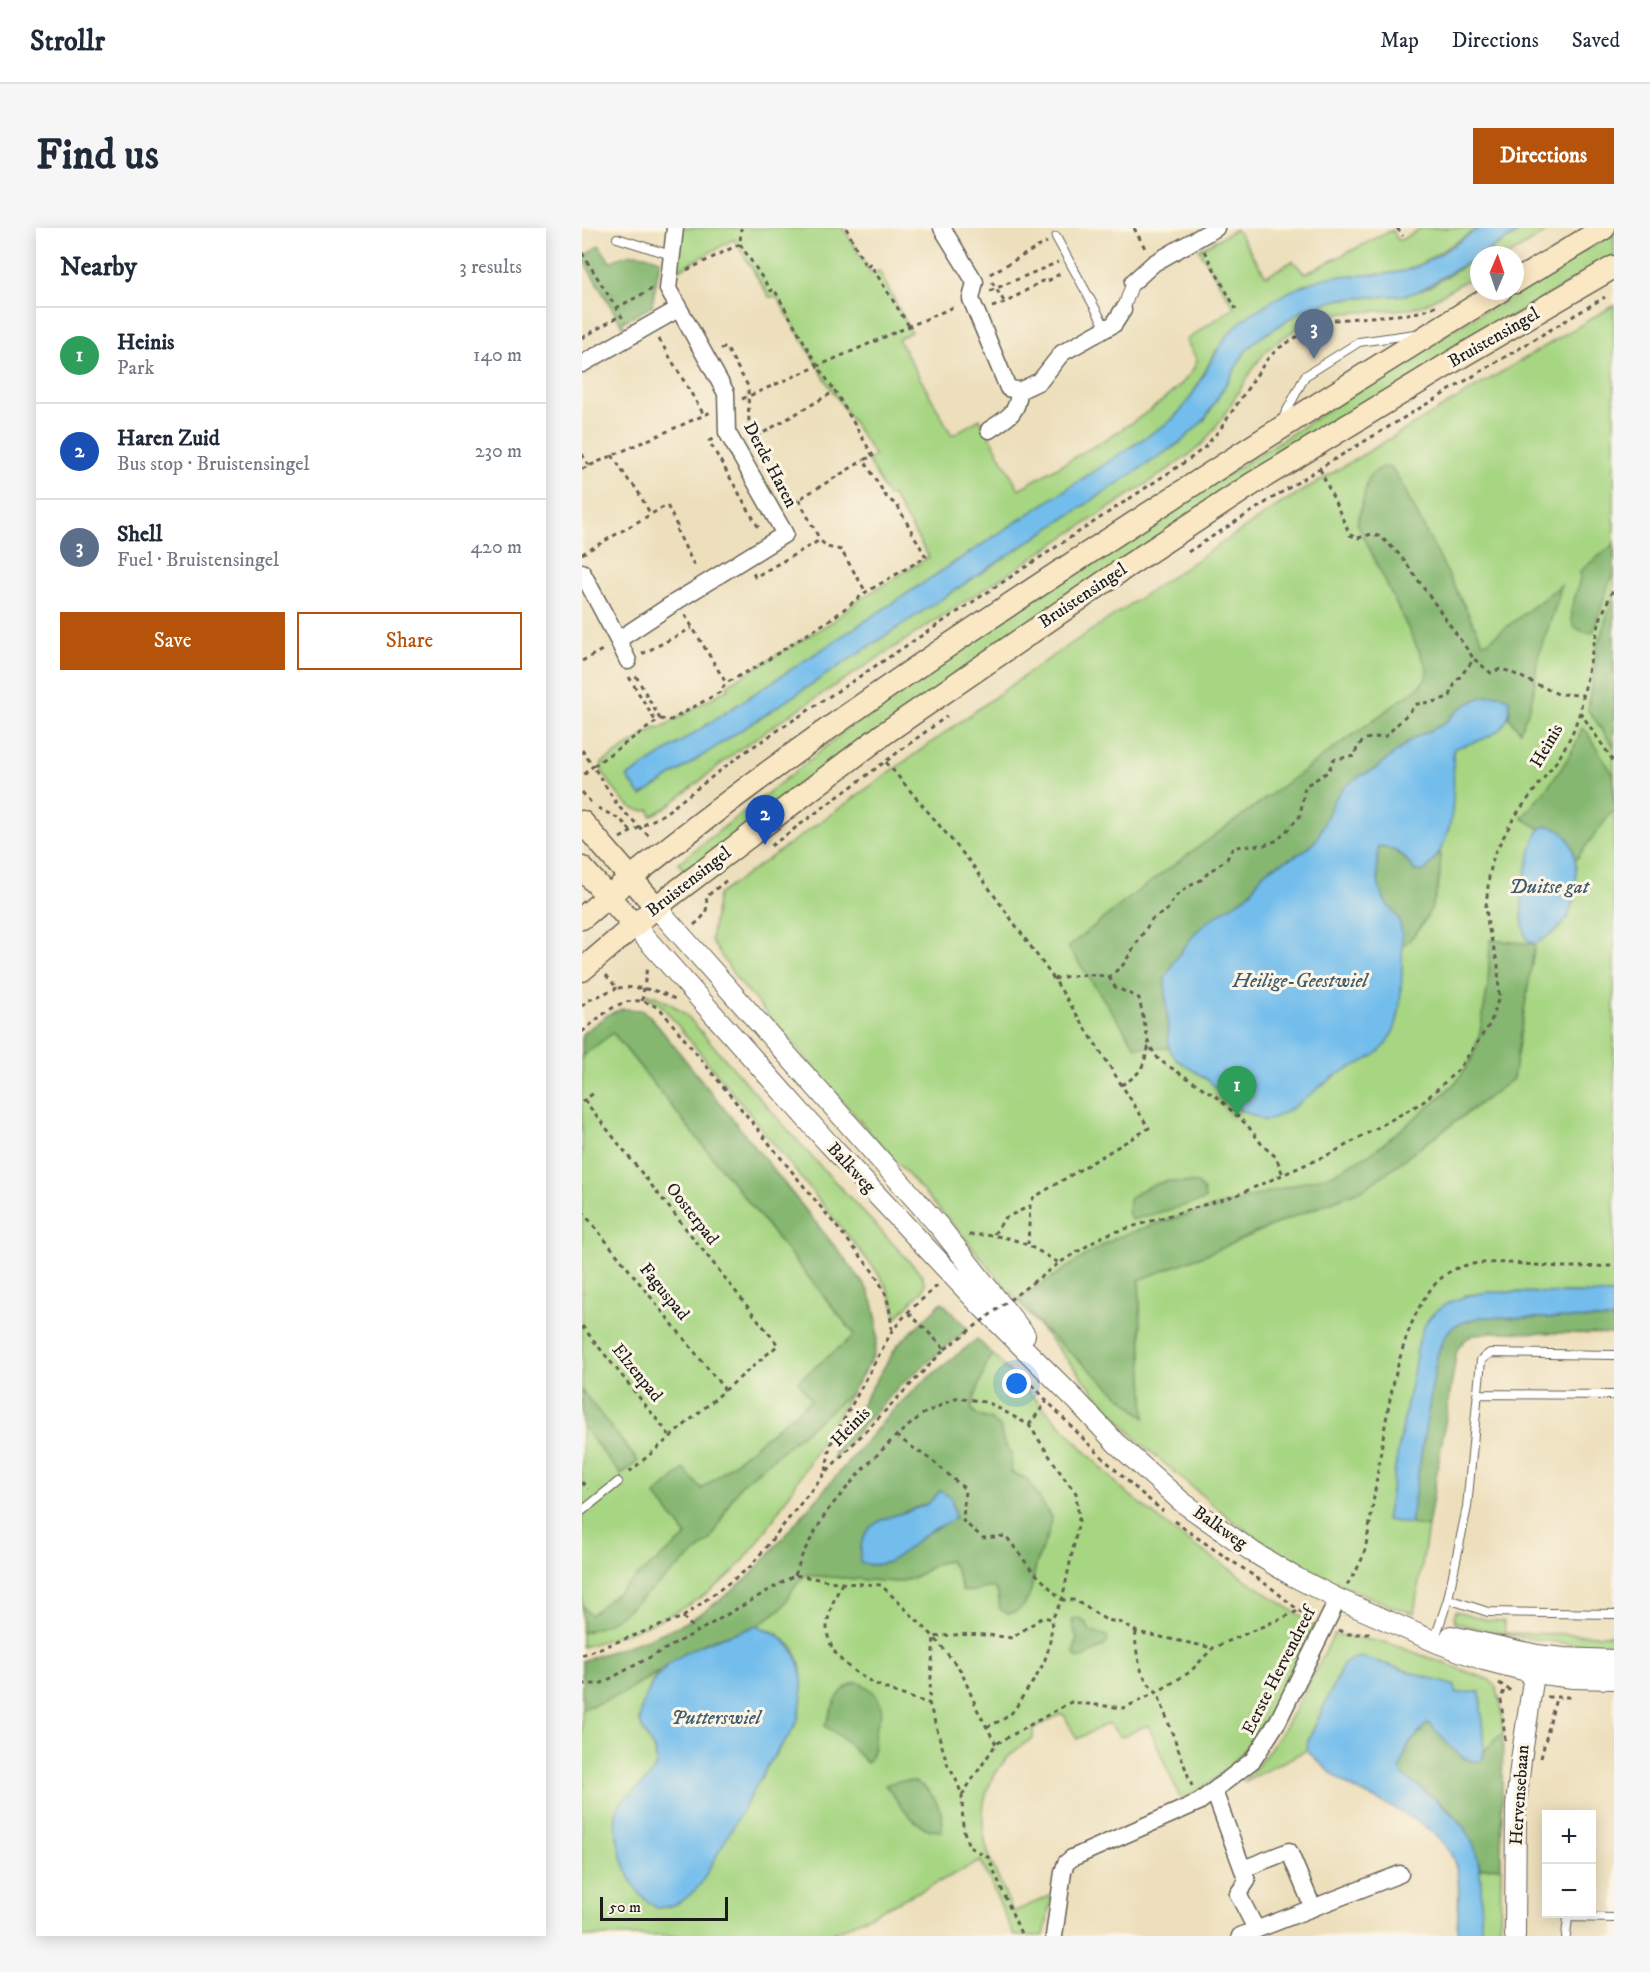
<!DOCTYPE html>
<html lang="en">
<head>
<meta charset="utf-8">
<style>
  body { margin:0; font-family:"IM FELL DW Pica",serif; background:#f6f6f7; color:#1f2937 }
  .controls { position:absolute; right:18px; bottom:18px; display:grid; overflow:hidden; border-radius:0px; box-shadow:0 3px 15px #0003 }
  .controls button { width:54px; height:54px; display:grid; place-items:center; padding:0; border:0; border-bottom:2px solid #e0e1e3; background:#fff; color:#1f2937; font:30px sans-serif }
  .compass { position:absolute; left:888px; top:18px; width:54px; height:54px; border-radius:50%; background:#fff; box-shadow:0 3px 15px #0003; rotate:2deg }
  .scale { position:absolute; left:18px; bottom:15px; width:128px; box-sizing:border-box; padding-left:6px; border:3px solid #1c1c1c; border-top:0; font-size:16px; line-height:21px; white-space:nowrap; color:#1c1c1c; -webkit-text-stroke:4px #fcf5e5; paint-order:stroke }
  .you { position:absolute; left:435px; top:1156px; width:21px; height:21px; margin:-15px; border:4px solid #fff; border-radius:50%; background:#1a73e8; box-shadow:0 0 0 9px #1a73e833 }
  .badge { display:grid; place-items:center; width:39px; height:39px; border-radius:50%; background:#b45309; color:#fff; font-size:20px; font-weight:700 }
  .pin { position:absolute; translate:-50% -50px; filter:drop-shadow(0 2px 3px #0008) }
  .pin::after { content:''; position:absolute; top:32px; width:21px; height:18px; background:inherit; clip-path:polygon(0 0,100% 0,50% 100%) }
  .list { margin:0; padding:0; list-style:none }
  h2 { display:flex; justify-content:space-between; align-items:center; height:78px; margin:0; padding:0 24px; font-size:26px }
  h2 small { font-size:20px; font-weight:400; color:#747a83 }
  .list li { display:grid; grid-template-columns:39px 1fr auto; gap:18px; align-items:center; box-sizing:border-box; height:96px; padding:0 24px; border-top:2px solid #e0e1e3 }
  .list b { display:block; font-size:22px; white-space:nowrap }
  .list p { margin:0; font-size:20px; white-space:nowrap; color:#747a83 }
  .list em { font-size:20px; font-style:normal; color:#747a83 }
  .actions { display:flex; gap:12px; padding:18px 24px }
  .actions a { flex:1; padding:14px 0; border:2px solid #b45309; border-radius:0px; text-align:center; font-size:21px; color:#b45309 }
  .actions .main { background:#b45309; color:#fff }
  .map { position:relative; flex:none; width:1032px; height:1708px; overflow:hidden; border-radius:0px }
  header { display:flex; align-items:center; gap:36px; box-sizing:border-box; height:84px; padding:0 30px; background:#fff; border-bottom:2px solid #e0e1e3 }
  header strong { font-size:28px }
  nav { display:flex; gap:33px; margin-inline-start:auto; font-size:21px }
  .intro { display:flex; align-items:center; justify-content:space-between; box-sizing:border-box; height:144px; padding:0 36px }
  h1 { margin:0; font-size:42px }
  .button { padding:15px 27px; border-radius:0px; background:#b45309; color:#fff; font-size:21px; font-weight:700 }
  main { display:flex; gap:36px; padding:0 36px }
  aside { flex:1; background:#fff; border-radius:0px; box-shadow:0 3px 15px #0003 }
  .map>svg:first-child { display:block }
</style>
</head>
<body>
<header>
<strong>Strollr</strong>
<nav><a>Map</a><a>Directions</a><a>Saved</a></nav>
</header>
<div class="intro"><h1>Find us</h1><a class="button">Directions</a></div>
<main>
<aside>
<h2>Nearby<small>3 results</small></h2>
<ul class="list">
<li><span class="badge" style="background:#2e9e5b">1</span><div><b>Heinis</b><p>Park</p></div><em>140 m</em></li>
<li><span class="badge" style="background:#1a4fb4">2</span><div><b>Haren Zuid</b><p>Bus stop · Bruistensingel</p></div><em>230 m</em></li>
<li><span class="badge" style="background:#5c6f8a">3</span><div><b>Shell</b><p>Fuel · Bruistensingel</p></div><em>420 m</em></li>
</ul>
<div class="actions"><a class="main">Save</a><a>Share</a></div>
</aside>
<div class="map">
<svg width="1032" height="1708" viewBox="0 0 1032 1708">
  <rect width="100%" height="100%" fill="#fcf5e5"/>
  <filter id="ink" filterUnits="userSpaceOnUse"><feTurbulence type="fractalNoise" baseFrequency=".0167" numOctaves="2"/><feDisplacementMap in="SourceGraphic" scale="12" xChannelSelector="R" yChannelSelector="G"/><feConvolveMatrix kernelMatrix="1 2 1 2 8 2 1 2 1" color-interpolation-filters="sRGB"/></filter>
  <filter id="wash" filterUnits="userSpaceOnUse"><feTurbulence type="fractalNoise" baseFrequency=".008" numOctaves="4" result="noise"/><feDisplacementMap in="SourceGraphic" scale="24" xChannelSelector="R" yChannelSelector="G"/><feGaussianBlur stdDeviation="1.35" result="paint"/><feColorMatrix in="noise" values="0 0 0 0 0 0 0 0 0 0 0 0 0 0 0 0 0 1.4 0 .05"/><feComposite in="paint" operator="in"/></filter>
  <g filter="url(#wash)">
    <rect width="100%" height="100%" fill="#eddfbc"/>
    <!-- green -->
    <path fill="#a7d683" stroke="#627950" stroke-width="1.5" fill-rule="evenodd" d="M100 0H261L290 46 297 43 329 104 316 111 370 207 398 191 437 261C475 238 605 173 615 132L604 112 652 79 617 22 654 1 684 48 711 33 721 44 725 45 810 2 816 12H819L839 0H897L842 34 824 43 804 46 756 48 635 121 605 176 587 194 46 549 59 568 599 214 623 191 663 124 676 111 725 80 760 71 824 67 847 59 897 29V45L842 77 826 81 747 86C728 92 693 112 681 127 659 155 645 189 621 215 606 230 586 241 569 253L209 486 154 524 84 580 69 588 68 582C45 588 31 559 20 543V535L75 499 77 501 147 460 145 457 253 392 273 374 347 329 310 267 306 269 286 232 293 228 248 159 195 69H187L152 11 93 44Z
      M944 0H971L927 27H900Z
      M1032 5V29L877 119 104 644 96 635 223 536 291 479 368 425 866 105Z
      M1032 77V1066L934 1064 883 1067 837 1116 805 1292 846 1299 832 1385 814 1380 745 1351 680 1314 642 1286 556 1213 516 1168 373 999 268 882 154 750C145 737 138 725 129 713L136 667 459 436 700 275Z
      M64 765C81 770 93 777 106 789L229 928 340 1047 343 1056 341 1062 314 1090C311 1069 304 1056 292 1040L80 778 66 769Z
      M30 804 273 1107 216 1153 230 1171 119 1262 91 1289 105 1308 8 1388 0 1378V828Z
      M411 1127 539 1260 597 1307 732 1397C727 1412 717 1428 710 1442 683 1497 657 1545 599 1572L566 1497 538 1509 527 1495 495 1511 482 1487 479 1486 451 1501V1510C409 1535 391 1575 406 1624 412 1644 423 1664 431 1684L470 1667 462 1708H432L399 1633 246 1708H0V1563L3 1555 0 1552V1481L38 1467 77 1444 70 1453 57 1492C63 1504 76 1522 74 1536 71 1552 47 1566 36 1577L192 1529 215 1493 220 1466 218 1435 211 1419 194 1405 175 1398 201 1379 212 1359 223 1347 314 1354 329 1351 356 1335 367 1333 374 1341 380 1363C393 1365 402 1358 412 1360L416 1365 418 1381 450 1352 454 1336 469 1296V1289L445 1251 429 1244V1226L421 1213 418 1199 409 1192 395 1187 389 1180 406 1132ZM499 1391 508 1403 524 1408 523 1417C514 1421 504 1430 495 1430L492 1425ZM299 1482 284 1534 258 1508 243 1498Z
      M269 1165C246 1203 223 1242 199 1279 183 1305 164 1334 140 1354 99 1387 50 1405 0 1419V1405L7 1403 129 1312 148 1274 158 1258Z
      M874 1383 906 1392 922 1393 923 1405 1032 1407V1419C978 1417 925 1408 873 1395L872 1388Z
      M752 1406 806 1415 908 1452C921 1463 919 1490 921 1505L902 1523 898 1464 873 1465V1458L787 1431 762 1435 726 1513 725 1522 662 1554C701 1510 726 1459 752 1406Z
      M919 1639 918 1708H899L898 1640Z"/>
    <!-- forest -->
    <path fill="#85b771" stroke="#506a46" stroke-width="1.5" fill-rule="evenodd" d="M17 17 28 34C50 23 56 24 78 32L70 78 41 94V99L0 30Z
      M800 239 809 240 817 251 901 414H905L979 357C975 382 963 404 956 429 953 442 954 454 951 467 949 479 943 491 938 503L927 490 928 481 880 479 860 497 832 510 793 541 778 548 752 572 735 611 723 623 687 641 680 647 669 664 662 670 613 705 593 732 583 751 587 820 554 819 486 719 556 663 838 458 844 450 845 440 775 295 787 248Z
      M1032 316V347L1027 355 1011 405 1000 403 992 399C984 379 999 363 998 343Z
      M1032 367V519L1006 482 1015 419Z
      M1000 500 1005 504 1032 548V581L993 633 991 622 960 599 958 601 940 590C963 562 989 534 1000 500Z
      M796 618C814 620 823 629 833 643L846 639 858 622C861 660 850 693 820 719L817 691 804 675 797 661 795 639Z
      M908 712 953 716 931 851 782 961 701 993 635 1022 557 1052 563 1190 460 1100 437 1071 509 1024 534 1010 576 995 751 946 791 924 855 872 876 852 889 832 897 809 906 757Z
      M40 781 59 782 68 788 266 1035 286 1062 291 1075 295 1093V1112L292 1127 269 1165 158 1258 148 1274 129 1312 39 1387 23 1397 0 1405V1378L8 1387 105 1308 73 1267 102 1241 120 1261 229 1172 216 1153 273 1107 31 805 0 828V806L27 786Z
      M584 953 615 955 622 963 623 972 549 992 546 983 547 971C558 961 570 957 584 953Z
      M360 1074 386 1101 316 1159 251 1231 252 1223 259 1210 315 1118Z
      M899 1089 1032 1091V1106L909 1104C892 1106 884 1107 875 1122L846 1299 828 1296 855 1128C863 1100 870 1096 899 1089Z
      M395 1111 411 1127 406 1132 389 1180 395 1187 409 1192 418 1199 421 1213 429 1226V1244L445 1251 469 1289C469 1305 460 1319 455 1334 449 1351 452 1375 434 1383 427 1387 424 1386 418 1381L416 1365 412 1360C401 1358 391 1367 380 1362L374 1341 367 1333 356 1335 329 1351 314 1354 223 1347 212 1359 201 1379 175 1398 124 1414 38 1467 0 1481V1433C35 1421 71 1411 104 1394 127 1382 148 1364 168 1348L311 1182 341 1154ZM358 1263 369 1269 373 1290C363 1295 352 1300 343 1306 324 1319 312 1338 287 1337L278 1321C290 1287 306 1291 336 1279 340 1278 345 1276 348 1274 352 1271 355 1266 358 1263Z
      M0 1163 56 1233 39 1247 0 1198Z
      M496 1390 504 1395 508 1403 525 1408 526 1414C520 1421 508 1425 500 1430H495L492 1425 495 1411 490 1395 491 1391Z
      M275 1454C286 1458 298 1467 299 1481 300 1487 294 1496 293 1504 291 1519 294 1521 285 1535L258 1508 243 1498C250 1481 255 1459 275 1454Z
      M845 1496H848C861 1509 876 1532 894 1534L902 1528V1523L921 1505 919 1639 898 1640C889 1592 860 1575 822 1548L818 1541 826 1518Z
      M315 1553C324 1553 332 1552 339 1557 352 1565 365 1588 359 1603 333 1604 318 1575 303 1557Z"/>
    <!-- water -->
    <path fill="#73bdec" stroke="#486c84" stroke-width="1.5" d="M897 0H944L837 63 824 67 760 71 725 80 676 111 663 124 623 191 599 214 59 568 45 549 587 194C621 166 627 118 662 91 686 73 728 50 757 48 779 46 801 48 822 43 844 38 877 13 897 0Z
      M911 467H918L927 471C933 505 899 513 873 520L871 524C872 565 876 613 841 644L833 643C823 629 814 619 796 618 795 637 793 659 805 676 808 681 813 685 816 690 824 704 819 772 816 790 813 801 807 814 799 822 790 832 767 839 755 847 729 863 713 884 683 893L654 880 626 852 595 832 587 821 583 751 593 732 613 705 626 693 662 670 669 664 680 647 687 641 723 623 735 611 752 572 762 559 778 548 793 541 832 510 860 497 880 479 897 470Z
      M967 598C1001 604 997 660 987 686 981 701 966 708 953 716L945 712C933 681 944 634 955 605L960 599Z
      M906 1064 1032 1066V1091L899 1089C870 1096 863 1100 855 1128L828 1296 804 1292C812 1245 820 1198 830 1151 834 1131 835 1105 848 1089 863 1072 885 1067 906 1064Z
      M358 1263 369 1269 373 1290C364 1297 353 1299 344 1306 321 1321 311 1343 278 1335 276 1285 312 1292 345 1276 350 1273 354 1267 358 1263Z
      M175 1398C221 1412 226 1448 216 1491 212 1504 199 1517 191 1529 166 1571 142 1615 118 1657 105 1671 94 1679 75 1680 69 1676 62 1671 58 1666 44 1651 25 1593 38 1576 48 1562 71 1554 74 1536 77 1519 57 1505 58 1489 58 1481 61 1475 64 1468 83 1422 133 1412 175 1398Z
      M776 1429 787 1431 873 1458 874 1465 898 1464 902 1523 900 1532C882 1540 860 1509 848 1496H845L826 1517 818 1541 822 1548C899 1602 901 1616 899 1708H875C875 1687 879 1664 875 1644 867 1597 802 1578 767 1558 751 1548 738 1536 725 1522L726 1513 762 1435Z"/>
  </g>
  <g filter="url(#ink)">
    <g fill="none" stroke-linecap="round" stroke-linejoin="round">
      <defs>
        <path id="service" d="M474 9 524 100
          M35 10 89 27
          M700 192 723 148 777 114 833 106
          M895 1166 1032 1167
          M0 1283 36 1254
          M866 1371 885 1279 899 1132 908 1125 1032 1127
          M855 1404 866 1371 906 1384 1032 1386
          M984 1708 986 1689 1032 1690"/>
        <path id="pedestrian" d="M541 82 551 54"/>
        <path id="minor" d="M360 0 393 54 389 71 426 160 437 163 458 153 480 125 532 96 541 82
          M551 54 572 35 634 0
          M0 136 96 81
          M407 202C425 190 436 186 437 163
          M0 344 36 412 95 373 203 306 145 204 144 165 86 61 93 0
          M36 412 46 433
          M632 1563 665 1653 656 1666 674 1701
          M661 1641 707 1623 731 1680
          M472 1708 481 1644 484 1635 490 1630 617 1574 671 1532 696 1493 756 1371
          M658 1708 818 1646"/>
        <path id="tertiary" d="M74 679 357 998 443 1107
          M53 698 246 915 398 1077 495 1173 534 1215 600 1274 671 1324 711 1348 756 1371 856 1415 902 1432 953 1445 991 1450 1032 1451
          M869 1408 955 1427 982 1430 1032 1432
          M933 1708 934 1577 939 1532 955 1427"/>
        <path id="secondary" d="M933 54 1022 0
          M0 594 74 679
          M0 640 53 698
          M0 690C156 559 324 444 494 333 634 241 775 150 918 63
          M0 742 74 679 303 505 544 339 670 256 883 126 1032 39"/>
      </defs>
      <!-- service casing -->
      <use href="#service" stroke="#656054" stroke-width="10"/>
      <!-- pedestrian casing -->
      <use href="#pedestrian" stroke="#656054" stroke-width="14"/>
      <!-- minor casing -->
      <use href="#minor" stroke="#656054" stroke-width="19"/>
      <!-- tertiary casing -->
      <use href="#tertiary" stroke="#656054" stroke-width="22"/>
      <!-- secondary casing -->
      <use href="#secondary" stroke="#656054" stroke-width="25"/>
      <!-- path -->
      <path stroke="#656054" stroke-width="3" stroke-dasharray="4.5 4.5" stroke-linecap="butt" d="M264 0 284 39 288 36 327 98
        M552 0 564 22
        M815 0 821 8
        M158 16 189 63 192 61 235 137 253 163
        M622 23 654 81
        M0 25 43 94
        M105 42 158 16 159 0
        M408 46 465 14
        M410 54 423 75
        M408 63 476 34
        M410 79 423 75 460 53 464 54 481 44
        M34 80 70 61
        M0 110 39 87
        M77 111 122 187
        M139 121 144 119 166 158 167 198 212 274
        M160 171 374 78
        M131 211 127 213 178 302
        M0 226 7 238
        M30 227 47 253 54 260 69 287
        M0 241 129 184
        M738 241 768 307 776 310 790 306 799 309 819 328 892 431
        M217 272 238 312
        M204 279 282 232
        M606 324 738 240 1023 69
        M0 326 85 277 95 298 93 299 114 341
        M171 345 173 349 238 312 245 319 259 322 284 364
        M103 387 144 455
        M60 426 110 400
        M0 433 22 421
        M54 448 78 491 11 538 36 578 69 610
        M47 449 74 494
        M998 484 1032 534
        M78 491 89 492 138 464 144 455 176 438 252 389 284 364 344 329 315 277 305 270 282 232 291 228 253 163 174 209
        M0 522 11 538 0 549
        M304 534 389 635 472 751 567 900 451 970 448 978 446 1016
        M0 564 11 577
        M16 580 39 592 49 603
        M38 610 82 586 157 528 609 230 623 219 639 200 686 130 697 120 740 93 826 86 842 83 855 77
        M189 618 365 488
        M112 697C122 689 127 683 124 669L146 651
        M24 747 35 760C56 758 74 761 93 771
        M527 749 533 759 557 770 567 817 577 832 635 869 666 898 681 918 694 929 701 947
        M472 751C491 747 508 745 527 749L541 737 570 691 585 682 593 669 604 660 619 652 627 644 645 631 651 619 682 617 696 612 718 588 723 558 746 544 752 531 773 528 775 519 783 511 804 508 835 476 856 473 868 468 873 455 892 431 909 445 918 441 926 443 976 466 1001 467
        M60 773 65 739
        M0 778 7 772 35 760
        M0 804C24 784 47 759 79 782L289 1041C306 1066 307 1073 310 1103
        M539 857C560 846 561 839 567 817
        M2 872 196 1117 45 1246
        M0 874 13 864
        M0 983 143 1162
        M412 1006 423 990 448 978
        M387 1007C429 1006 442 1014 477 1035
        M450 1055 477 1035 523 1007 655 967 752 924 841 874 876 842 908 796 917 769 916 737 906 698 904 678 907 649 912 626 933 588 977 530 990 506 998 484 1011 419 1019 389 1032 359
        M0 1098 89 1209
        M444 1150C487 1197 531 1243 581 1283
        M447 1197 465 1173
        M314 1208 352 1234 383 1261 381 1293 401 1310 424 1308 448 1340 480 1372
        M244 1243 248 1217 310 1103 326 1084 356 1057
        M0 1254 6 1261
        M593 1293C622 1316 654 1335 685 1357 700 1367 712 1381 729 1390
        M213 1347 221 1325 245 1283 279 1243 314 1208 341 1186 376 1169 407 1175 447 1197 482 1250 494 1265 497 1293 480 1372
        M260 1355C254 1367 246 1384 245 1399 245 1443 311 1465 346 1475
        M765 1357C771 1347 779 1336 782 1325 799 1258 805 1072 873 1041 901 1028 955 1039 986 1039 1002 1039 1017 1038 1032 1038
        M101 1389 115 1404 213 1347 260 1355 299 1357 352 1409 347 1475 366 1538 373 1549 380 1567 381 1600 387 1619 406 1629 440 1708
        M757 1402 766 1406H789
        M554 1404C553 1412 554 1417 555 1425 559 1443 560 1451 575 1464L608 1444 631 1420 716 1383
        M0 1427 101 1389 168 1339 243 1245 363 1121 326 1084
        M917 1455 932 1465
        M0 1456H18L115 1404
        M965 1469H988
        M405 1499C412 1495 420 1493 426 1488 434 1482 437 1473 443 1465 462 1439 469 1424 470 1391
        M923 1512 919 1471 923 1459
        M414 1516 396 1483 379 1443 352 1409C378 1405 404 1406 430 1410L461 1389 470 1391 480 1372H493L524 1392 541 1395 555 1404 631 1420
        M959 1530 974 1470
        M380 1567 414 1516 489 1474 542 1480 575 1464 610 1558"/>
      <!-- service -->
      <use href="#service" stroke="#fff" stroke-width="8"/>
      <!-- pedestrian -->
      <use href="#pedestrian" stroke="#fff" stroke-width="12"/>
      <!-- minor -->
      <use href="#minor" stroke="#fff" stroke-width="16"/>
      <!-- tertiary -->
      <use href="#tertiary" stroke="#fff" stroke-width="20"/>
      <!-- secondary -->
      <use href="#secondary" stroke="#fae7c3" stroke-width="22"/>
      <!-- path-bridge -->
      <path stroke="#656054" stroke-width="3" stroke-dasharray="4.5 4.5" stroke-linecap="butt" d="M363 1121 450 1055"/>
    </g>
  </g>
  <g text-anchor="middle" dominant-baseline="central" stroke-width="6" stroke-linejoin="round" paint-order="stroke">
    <!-- street labels -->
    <g font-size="18" fill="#1c1c1c" stroke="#fcf5e5">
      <text transform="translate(912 110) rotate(-30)">Bruistensingel</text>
      <text transform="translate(188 237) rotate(62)">Derde Haren</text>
      <text transform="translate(501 368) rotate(-34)">Bruistensingel</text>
      <text transform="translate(965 518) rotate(-60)">Heinis</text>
      <text transform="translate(107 654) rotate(-38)">Bruistensingel</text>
      <text transform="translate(269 940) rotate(47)">Balkweg</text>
      <text transform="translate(110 986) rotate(52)">Oosterpad</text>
      <text transform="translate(82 1064) rotate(51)">Faguspad</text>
      <text transform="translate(55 1145) rotate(51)">Elzenpad</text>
      <text transform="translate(269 1199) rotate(-46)">Heinis</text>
      <text transform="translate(638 1300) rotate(35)">Balkweg</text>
      <text transform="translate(697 1443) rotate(-63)">Eerste Hervendreef</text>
      <text transform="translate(938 1567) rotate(-86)">Hervensebaan</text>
    </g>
    <!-- water labels -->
    <g font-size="20" font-style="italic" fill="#3f5c6f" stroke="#fcf5e5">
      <text x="967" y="659">Duitse gat</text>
      <text x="718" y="753">Heilige-Geestwiel</text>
      <text x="134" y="1490">Putterswiel</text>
    </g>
  </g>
</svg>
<div class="controls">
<button>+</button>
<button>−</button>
</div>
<svg class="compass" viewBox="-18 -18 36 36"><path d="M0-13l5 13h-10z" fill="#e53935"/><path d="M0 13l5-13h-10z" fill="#747a83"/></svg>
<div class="scale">50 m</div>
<div class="you"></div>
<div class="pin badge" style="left:655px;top:888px;background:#2e9e5b">1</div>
<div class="pin badge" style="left:183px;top:617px;background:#1a4fb4">2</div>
<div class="pin badge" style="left:732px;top:131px;background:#5c6f8a">3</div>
</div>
</main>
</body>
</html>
